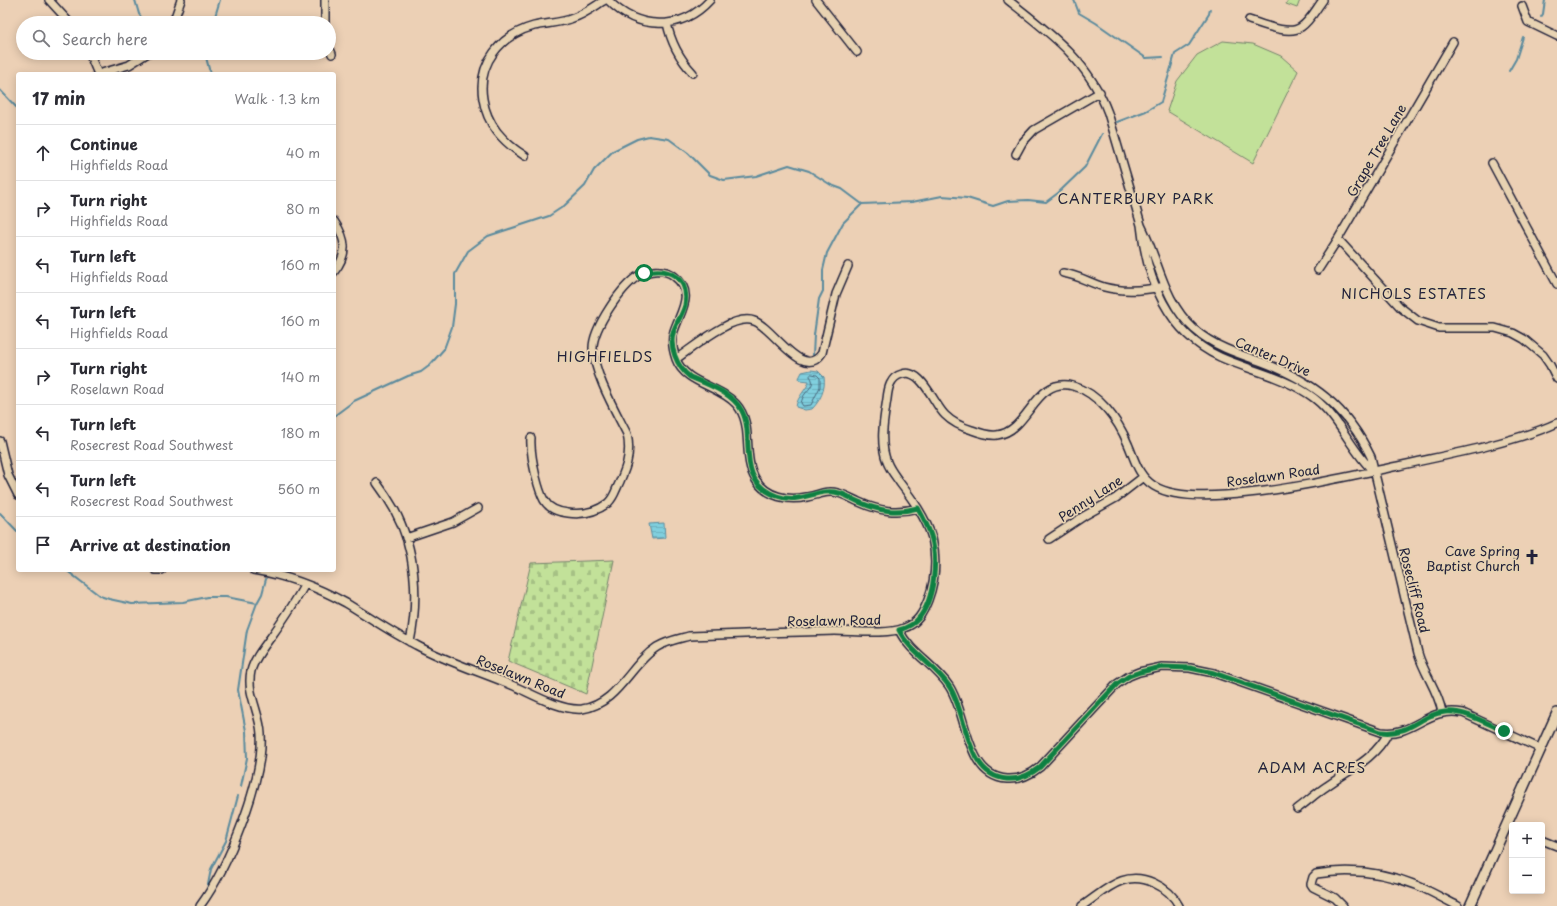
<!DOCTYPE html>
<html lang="en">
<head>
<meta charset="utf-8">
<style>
  body { margin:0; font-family:"Playpen Sans",sans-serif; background:#f7f7f7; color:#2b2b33 }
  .controls { position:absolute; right:12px; bottom:12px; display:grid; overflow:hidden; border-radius:4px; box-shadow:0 2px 10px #0003 }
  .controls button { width:36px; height:36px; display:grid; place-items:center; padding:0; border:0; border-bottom:1px solid #e1e1e2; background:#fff; color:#2b2b33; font:20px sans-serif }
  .stop { position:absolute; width:12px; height:12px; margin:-9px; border:3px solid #0b8043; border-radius:50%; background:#fff }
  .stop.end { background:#0b8043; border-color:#fff; box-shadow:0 1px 4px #0008 }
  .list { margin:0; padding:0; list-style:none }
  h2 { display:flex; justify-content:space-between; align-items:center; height:52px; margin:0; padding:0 16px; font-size:17px }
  h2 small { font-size:13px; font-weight:400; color:#7c7c81 }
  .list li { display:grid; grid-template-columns:26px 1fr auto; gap:12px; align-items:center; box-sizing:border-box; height:56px; padding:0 16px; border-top:1px solid #e1e1e2 }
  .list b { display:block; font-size:15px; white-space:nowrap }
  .list p { margin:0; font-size:13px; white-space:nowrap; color:#7c7c81 }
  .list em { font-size:13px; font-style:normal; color:#7c7c81 }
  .icon { flex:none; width:22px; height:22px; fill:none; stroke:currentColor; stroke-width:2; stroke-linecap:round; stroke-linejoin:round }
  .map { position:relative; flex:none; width:1557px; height:906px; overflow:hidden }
  .search { position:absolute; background:#fff; box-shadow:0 2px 10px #0003; left:16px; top:16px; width:320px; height:44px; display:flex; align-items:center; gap:10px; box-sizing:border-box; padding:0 14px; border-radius:22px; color:#7c7c81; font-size:15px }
  .panel { position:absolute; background:#fff; box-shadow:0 2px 10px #0003; left:16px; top:72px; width:320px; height:500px; border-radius:4px }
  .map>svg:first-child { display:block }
</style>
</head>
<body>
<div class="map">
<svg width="1557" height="906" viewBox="0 0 1557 906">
  <defs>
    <pattern id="cemetery-stones" width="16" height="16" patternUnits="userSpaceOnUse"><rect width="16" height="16" fill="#c2e199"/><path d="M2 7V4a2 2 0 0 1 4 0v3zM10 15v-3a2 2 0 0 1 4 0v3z" fill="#a6c185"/></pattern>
    <pattern id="water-rules" width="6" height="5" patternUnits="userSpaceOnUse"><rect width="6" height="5" fill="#80cfde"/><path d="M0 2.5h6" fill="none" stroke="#6eb1bf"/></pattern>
  </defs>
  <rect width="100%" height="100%" fill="#ecd0b5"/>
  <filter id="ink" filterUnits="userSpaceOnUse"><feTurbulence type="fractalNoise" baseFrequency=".025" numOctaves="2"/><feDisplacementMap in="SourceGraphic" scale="8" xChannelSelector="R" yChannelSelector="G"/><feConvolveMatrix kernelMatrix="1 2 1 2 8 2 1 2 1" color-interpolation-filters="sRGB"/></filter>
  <g filter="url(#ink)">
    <!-- cemetery -->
    <path fill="url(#cemetery-stones)" stroke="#72826a" d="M614 560 586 694 508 661 531 563Z"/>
    <!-- pitch -->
    <path fill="#c2e199" stroke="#72826a" d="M1288 0H1300L1297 8 1286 4Z
      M1223 41 1253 44 1281 56 1298 71 1253 163 1167 111 1177 81 1197 55Z"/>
    <!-- water -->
    <path fill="url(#water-rules)" stroke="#5a8a9d" d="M811 370 818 371 824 377C826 389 820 401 812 409L805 410 796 407C797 396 809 387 809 381L800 380 799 378 802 372Z
      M664 523 665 538 652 539 649 524Z"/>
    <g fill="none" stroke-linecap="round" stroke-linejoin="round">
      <!-- shore -->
      <path stroke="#48677c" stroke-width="1" d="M812 374 817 375 820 378V387L811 405 803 406 801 403C802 400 803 396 805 394 810 387 816 384 810 376Z"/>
      <!-- stream -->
      <path stroke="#5a8a9d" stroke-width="2" d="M135 0 139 14 143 20
        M1074 0 1079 13 1096 23 1146 58 1163 57
        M1541 17 1543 14 1545 0
        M213 23 220 0
        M205 53 209 69 212 74
        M1509 71 1516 59 1523 37
        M0 90 18 109
        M1117 122 1146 111 1161 102 1175 54 1189 45 1209 14 1210 9
        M813 355 814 335 819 299 823 291V270L827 253 843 223 862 204
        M334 416 354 401 408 376 421 372 429 366 444 349 452 327 455 304V274L468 251 488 236 549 216 564 206 585 186 594 170 613 151 637 139 649 136 669 139 688 153 710 175 724 180 756 176 789 165 809 171 831 185 842 189 862 204 912 202 942 196 967 198 993 206 1008 201 1028 200 1046 202 1058 193 1085 167 1102 134
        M0 513 18 532
        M66 570 100 596 109 599 132 604 183 602 207 597H226L257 603
        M241 786 247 758 246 731 238 690 247 630 257 603 262 594 266 579
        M207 890 211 869 226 841 238 796"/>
      <defs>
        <path id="minor" d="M49 0 70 23
          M608 0C637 30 681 32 710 0
          M816 0 857 52
          M1008 0C1050 33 1089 61 1108 113L1141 225
          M1522 6 1528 22 1557 36
          M1249 20C1262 24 1289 36 1301 27 1310 21 1316 9 1323 0
          M173 23 181 0
          M325 23V0
          M667 23C671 43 679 58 693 73
          M329 47 332 54
          M89 53 98 74
          M98 74 129 65 148 53
          M1016 154 1022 143 1034 130 1100 92
          M525 156C503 142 487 125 483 99 477 63 501 35 534 26 547 23 561 23 573 18 585 14 595 6 605 0
          M1492 163 1557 284
          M334 221C347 240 348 254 334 272
          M1338 239 1400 307 1418 321 1439 328H1495L1513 333 1524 339 1543 355 1550 365 1557 379
          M1318 270 1338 239 1453 42
          M1063 273C1078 275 1090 283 1104 287 1123 292 1141 291 1160 287
          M676 359C694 347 733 313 754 321 773 327 803 382 822 353L836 294 848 266
          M531 438C530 451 533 464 536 477 538 485 540 493 544 500 549 509 558 512 568 513 582 515 596 512 608 503 612 499 614 495 616 490 625 471 632 456 627 434 616 412 593 372 593 348 593 328 621 287 638 276 649 270 664 268 674 276 696 293 680 312 674 331 671 340 673 350 676 359 685 384 719 385 736 404 755 425 741 456 756 480 767 497 788 501 807 497 819 495 826 490 838 493 846 495 852 499 859 502 879 511 896 514 918 508
          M0 441 8 475 18 495
          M1373 471C1350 449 1340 418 1314 398 1286 377 1251 371 1220 357 1168 333 1146 278 1141 225 1159 260 1163 301 1194 329 1213 346 1238 354 1262 362 1313 381 1347 407 1371 457L1418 653C1424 674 1438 690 1442 712
          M377 483C383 491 389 500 394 509 416 549 419 598 410 642
          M406 538 453 522 478 508
          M1049 539 1084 516 1116 498 1143 477
          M155 570H162
          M253 570C285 575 317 587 346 603 369 617 392 633 416 645 447 662 481 672 514 686 532 694 561 711 582 709 618 704 630 664 657 647 667 641 678 639 689 636 737 634 786 632 835 631 854 631 887 635 904 628 917 624 923 613 928 600 935 581 937 559 932 538 926 518 913 500 900 483 896 477 890 470 887 462 879 442 884 419 887 399 888 389 890 377 902 374 922 368 933 403 945 415 952 422 962 427 972 430 980 433 989 436 997 435 1030 431 1034 376 1073 386 1099 393 1118 420 1128 444 1135 460 1138 476 1154 486 1177 500 1222 496 1248 493 1298 488 1349 476 1398 466 1429 459 1460 453 1491 445 1514 439 1536 433 1557 423
          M899 630C910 653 935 665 949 686 968 714 965 776 1007 779 1020 780 1030 775 1040 767L1117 684 1129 676 1139 672 1162 667 1190 668 1214 673 1381 732C1415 737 1426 706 1463 713L1541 749
          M1297 809C1307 802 1316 793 1327 786 1349 770 1375 759 1388 733
          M1542 840 1557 846
          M200 906C228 868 264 780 261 734 260 712 246 693 251 671 254 659 263 648 271 637 283 620 295 603 305 584
          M1082 906C1106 890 1124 869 1154 883 1165 888 1174 896 1179 906
          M1343 906 1335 898 1313 887 1311 884 1313 877 1316 874C1351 868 1383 872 1416 885 1430 891 1444 899 1458 906"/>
        <path id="major" d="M1470 906 1557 713"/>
      </defs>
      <!-- minor casing -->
      <use href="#minor" stroke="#22223b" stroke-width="10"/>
      <!-- major casing -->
      <use href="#major" stroke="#22223b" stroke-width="12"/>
      <!-- minor -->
      <use href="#minor" stroke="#e8d3b2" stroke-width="7"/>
      <!-- major -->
      <use href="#major" stroke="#e8d3b2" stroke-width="9"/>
    </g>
  </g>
  <g fill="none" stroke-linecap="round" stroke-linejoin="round" filter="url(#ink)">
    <!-- route -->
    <path stroke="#0b8043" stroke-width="5" d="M644 273C667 266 690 277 685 305 683 314 677 321 674 330 668 346 677 367 690 377 707 384 733 393 742 411 756 438 734 481 777 496 801 505 817 487 839 493 846 495 852 499 859 502 879 511 896 514 918 508 923 517 928 526 931 536 938 559 935 600 918 619 913 625 906 628 899 630 910 653 935 665 949 686 968 714 965 776 1007 779 1020 780 1030 775 1040 767L1117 684 1129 676 1140 672 1162 667 1190 668 1214 673 1381 732C1410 736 1420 714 1445 712 1465 710 1486 723 1504 731"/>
  </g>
  <!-- icons -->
  <defs>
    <symbol id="church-bare" viewBox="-9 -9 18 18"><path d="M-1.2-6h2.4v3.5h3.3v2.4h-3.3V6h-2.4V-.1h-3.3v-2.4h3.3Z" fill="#22223b" stroke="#e8d3b2" stroke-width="2.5" paint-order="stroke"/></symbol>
  </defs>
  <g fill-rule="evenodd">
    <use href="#church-bare" x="1521" y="546" width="22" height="22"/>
  </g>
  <g text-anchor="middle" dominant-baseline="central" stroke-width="3.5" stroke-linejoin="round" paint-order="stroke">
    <!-- street labels -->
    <g font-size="13" fill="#22223b" stroke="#e8d3b2">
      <text transform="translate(1376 150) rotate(-60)">Grape Tree Lane</text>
      <text transform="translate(1273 356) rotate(23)">Canter Drive</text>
      <text transform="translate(1273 475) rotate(-8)">Roselawn Road</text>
      <text transform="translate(1090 498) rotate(-33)">Penny Lane</text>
      <text transform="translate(1415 590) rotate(76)">Rosecliff Road</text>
      <text transform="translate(834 620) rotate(-1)">Roselawn Road</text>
      <text transform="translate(521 676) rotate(22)">Roselawn Road</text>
    </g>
    <!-- poi labels -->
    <g font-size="13" fill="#22223b" stroke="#e8d3b2" text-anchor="end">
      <text x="1520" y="550">Cave Spring<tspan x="1520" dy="15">Baptist Church</tspan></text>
    </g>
    <!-- neighbourhood labels -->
    <g font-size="14" letter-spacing="1" fill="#22223b" stroke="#e8d3b2">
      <text x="1136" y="198">CANTERBURY PARK</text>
      <text x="1414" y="293">NICHOLS ESTATES</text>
      <text x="605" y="356">HIGHFIELDS</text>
      <text x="1312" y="767">ADAM ACRES</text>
    </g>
  </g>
</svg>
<div class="controls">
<button>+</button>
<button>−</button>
</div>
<div class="stop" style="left:644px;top:273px"></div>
<div class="stop end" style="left:1504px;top:731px"></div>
<div class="search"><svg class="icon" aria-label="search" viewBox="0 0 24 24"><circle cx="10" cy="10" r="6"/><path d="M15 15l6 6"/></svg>Search here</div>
<section class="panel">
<h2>17 min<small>Walk · 1.3 km</small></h2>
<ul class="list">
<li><svg class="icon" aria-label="ahead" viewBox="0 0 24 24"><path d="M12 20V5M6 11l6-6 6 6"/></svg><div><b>Continue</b><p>Highfields Road</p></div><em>40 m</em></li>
<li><svg class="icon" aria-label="right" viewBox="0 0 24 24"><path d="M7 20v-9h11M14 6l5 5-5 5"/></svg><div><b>Turn right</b><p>Highfields Road</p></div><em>80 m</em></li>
<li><svg class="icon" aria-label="left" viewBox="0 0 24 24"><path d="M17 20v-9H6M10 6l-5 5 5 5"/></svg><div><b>Turn left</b><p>Highfields Road</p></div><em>160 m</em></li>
<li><svg class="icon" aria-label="left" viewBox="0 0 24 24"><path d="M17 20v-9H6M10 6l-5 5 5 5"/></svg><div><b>Turn left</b><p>Highfields Road</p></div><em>160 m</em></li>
<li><svg class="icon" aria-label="right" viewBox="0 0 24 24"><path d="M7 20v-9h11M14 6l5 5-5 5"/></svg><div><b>Turn right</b><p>Roselawn Road</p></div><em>140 m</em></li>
<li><svg class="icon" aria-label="left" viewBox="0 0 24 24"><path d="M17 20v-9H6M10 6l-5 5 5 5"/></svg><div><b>Turn left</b><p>Rosecrest Road Southwest</p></div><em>180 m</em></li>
<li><svg class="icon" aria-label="left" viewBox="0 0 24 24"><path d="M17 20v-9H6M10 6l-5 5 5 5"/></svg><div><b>Turn left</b><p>Rosecrest Road Southwest</p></div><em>560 m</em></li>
<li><svg class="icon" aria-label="arrive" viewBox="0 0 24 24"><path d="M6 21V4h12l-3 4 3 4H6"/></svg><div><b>Arrive at destination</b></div></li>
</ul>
</section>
</div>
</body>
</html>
